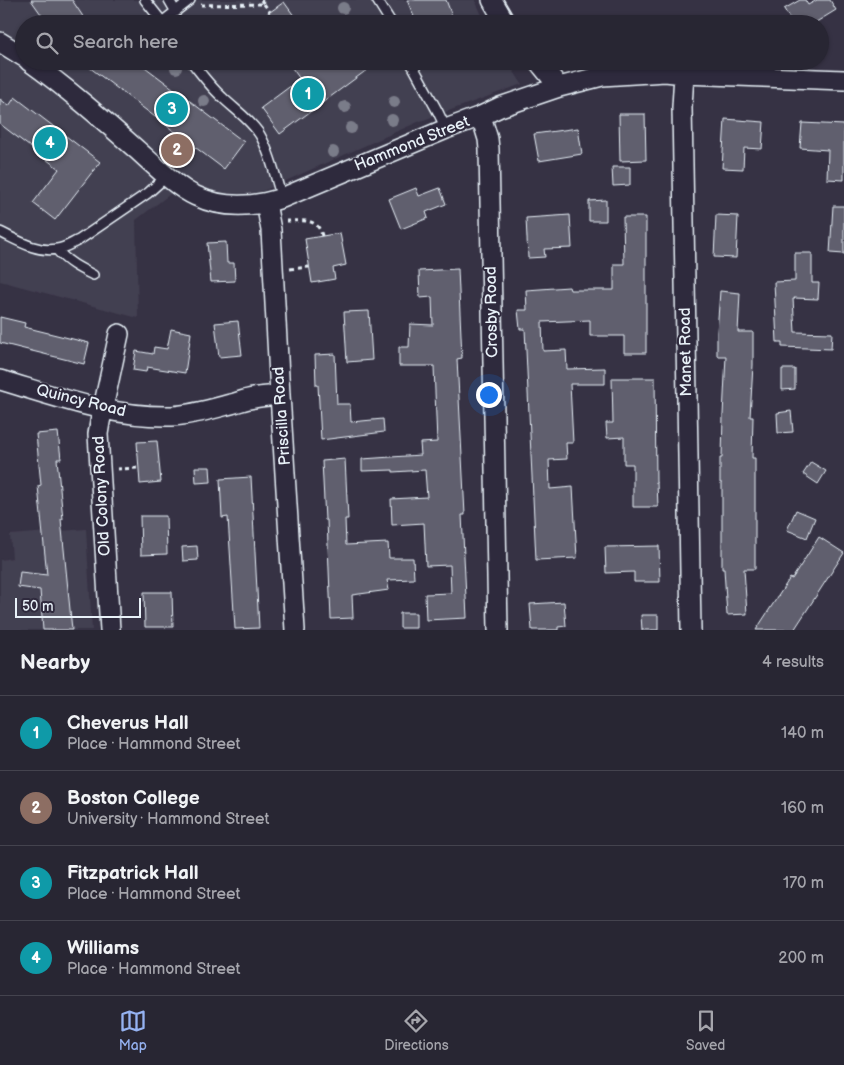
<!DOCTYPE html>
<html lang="en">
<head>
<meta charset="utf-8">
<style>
  body { margin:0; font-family:"Balsamiq Sans",sans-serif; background:#302e3b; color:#f1f3f6 }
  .scale { position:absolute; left:15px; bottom:12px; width:126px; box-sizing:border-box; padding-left:5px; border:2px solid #e8f1f8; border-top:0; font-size:14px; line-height:18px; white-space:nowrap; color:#e8f1f8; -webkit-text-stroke:4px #2f2a3d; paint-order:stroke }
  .you { position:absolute; left:488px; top:394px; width:18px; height:18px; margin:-12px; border:4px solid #fff; border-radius:50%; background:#1a73e8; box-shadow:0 0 0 8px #1a73e833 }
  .badge { display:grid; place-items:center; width:32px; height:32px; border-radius:50%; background:#95b2f1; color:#fff; font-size:16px; font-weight:700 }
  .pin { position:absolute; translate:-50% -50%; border:2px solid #fff; box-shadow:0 1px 5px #0006 }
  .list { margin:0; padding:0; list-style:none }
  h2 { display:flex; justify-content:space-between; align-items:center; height:65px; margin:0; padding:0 20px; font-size:21px }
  h2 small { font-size:16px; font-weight:400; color:#a5a5ac }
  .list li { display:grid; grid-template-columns:32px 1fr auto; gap:15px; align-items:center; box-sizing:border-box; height:75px; padding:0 20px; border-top:1px solid #44434e }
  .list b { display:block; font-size:19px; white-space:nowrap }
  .list p { margin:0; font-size:16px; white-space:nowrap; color:#a5a5ac }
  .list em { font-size:16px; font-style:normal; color:#a5a5ac }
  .icon { flex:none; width:28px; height:28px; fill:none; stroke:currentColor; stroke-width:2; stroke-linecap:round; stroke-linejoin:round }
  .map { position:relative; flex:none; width:844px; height:630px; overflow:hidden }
  .search { position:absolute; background:#282633; box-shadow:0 1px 4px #0004; left:15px; right:15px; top:15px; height:55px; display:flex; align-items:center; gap:12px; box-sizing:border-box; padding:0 18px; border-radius:28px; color:#a5a5ac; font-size:19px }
  .sheet { height:365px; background:#282633 }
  nav { display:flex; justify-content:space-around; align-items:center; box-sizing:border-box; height:70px; border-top:1px solid #44434e; background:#282633; font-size:14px; color:#a5a5ac }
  nav a { display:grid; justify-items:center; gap:2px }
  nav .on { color:#95b2f1 }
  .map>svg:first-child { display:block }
</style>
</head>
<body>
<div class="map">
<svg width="844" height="630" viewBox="0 0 844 630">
  <rect width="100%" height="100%" fill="#363244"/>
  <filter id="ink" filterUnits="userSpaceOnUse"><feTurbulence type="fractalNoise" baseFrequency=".02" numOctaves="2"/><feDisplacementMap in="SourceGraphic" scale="10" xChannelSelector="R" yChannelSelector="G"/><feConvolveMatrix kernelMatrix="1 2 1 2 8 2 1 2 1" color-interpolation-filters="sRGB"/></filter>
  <g filter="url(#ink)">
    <!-- built -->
    <path fill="#433f51" d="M0 0H475L486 24H24V61H507L522 84 418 122 263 191 252 195 238 196 224 195 213 193 201 187 190 179 136 220 138 318 0 281Z
      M86 529 92 630H0V560L12 558 10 535Z"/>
    <!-- building -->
    <path fill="#605e6e" stroke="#e8f1f8" d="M31 0H72L88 24H48Z
      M407 0H446L455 24H417Z
      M800 0H805L808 5 817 0H830L836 10 813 24H793L784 9Z
      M284 2 300 24H254L270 12Z
      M81 61H137L244 142 224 169Z
      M287 61H379L280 134 261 108 300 79Z
      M15 97 100 162 55 220 33 203 59 169 0 124V99L9 106Z
      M619 114H645L646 160 620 161Z
      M725 119 764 122 762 149 744 148 743 169 722 168Z
      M802 123 844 125V180L827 179 828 150 800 148Z
      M578 128 582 154 539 161 534 134Z
      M612 167H630V185L613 186Z
      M416 188 419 196 440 188 446 204 426 212 428 218 401 229 389 199Z
      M606 200V221H589V201Z
      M833 206H844V254L830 253Z
      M570 215 572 248 544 249 545 257 528 258 526 218Z
      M716 215 738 216 736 258 714 257Z
      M623 217H646V353H624V336H590V320L542 322 543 351 566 350 567 369 605 368V384H570L573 443H566L567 459 549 460 550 489 573 487 577 558 536 560 525 329H520L518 310H527L526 290 569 287 570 290H614V264H624Z
      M340 233 346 265 333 268 335 279 312 283 305 239Z
      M226 242 227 263H234L235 281 211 282 207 243Z
      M795 253H812V283H819L818 299 794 298 795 299H793L795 332 832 333 831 349 782 347V342H777L774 282 795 281Z
      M458 269 462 358 457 359 465 515H462L467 618 426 620 425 594 451 593 450 565 426 566 424 523 392 525 391 499 427 497 425 470 393 472V470L362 471V459L421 455 420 443 437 442 434 366H399V347H409L410 324 433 325 432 297 420 298 419 271Z
      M720 291 740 293 738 332H753V365L750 417H753L752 458H755V569H744L747 614 727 615 724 569H722V483H720V458H722L723 415 726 356H717V332Z
      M369 311 372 360 347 362 344 312Z
      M0 317 25 323 24 327 89 343 84 364 0 343Z
      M238 321 242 355 219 357 215 323Z
      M171 329 191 333 185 373 147 367 146 372 133 370 136 351 153 354 154 347 167 349Z
      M335 354 337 404H350L351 422 383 419 384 432 321 440 318 385H316L315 355Z
      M782 369H795V389L782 390Z
      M612 378H655L656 483H657L658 507H633V464H624V437L607 438 606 423H613Z
      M791 411 793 432 778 433 777 413Z
      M58 432 61 459H57L63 519H61L72 630H43L40 590 18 587 20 572 47 575 38 486 41 485 36 434Z
      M157 441 161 482 140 484 137 442Z
      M345 459 348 519H345L346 545 388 543 389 558H413L414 579 387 580 389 590 352 595 353 618 331 619 327 520H325L322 461Z
      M811 462 826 471 818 484 803 474Z
      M195 467H210L211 482 196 483Z
      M251 477 259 628 235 629 228 517 222 518 220 479Z
      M796 510 815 518 807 538 787 530Z
      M140 516H166L167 554 141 555Z
      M819 537 844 553 794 630H756L790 578 792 579Z
      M197 546 198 560 183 561 182 547Z
      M659 546 660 582H634V572L606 573 605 547Z
      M144 592H172L173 627H145Z
      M564 602 566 626 558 627V630H532L530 604Z
      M400 613H416V628H400Z
      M641 615H658V630H642Z"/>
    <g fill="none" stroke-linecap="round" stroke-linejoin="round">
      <defs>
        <path id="service" d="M145 0 164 24
          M169 0 176 12
          M377 0 392 24
          M162 22 190 0
          M191 61C201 74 210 86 222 97 234 109 251 120 260 135 271 154 275 177 282 198
          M410 61 438 112 446 129
          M0 232C17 240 37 253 57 249 65 248 72 243 79 240L148 193 167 176
          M57 250C67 262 79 268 93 275"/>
        <path id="minor" d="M492 0 506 24
          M0 42 24 57
          M29 61C67 88 101 118 136 149 152 163 177 188 196 196 223 209 255 207 282 198L446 129 481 116 500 107 559 87 602 76 665 72 684 74 844 80
          M538 61 559 87
          M684 74 682 107 691 630
          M481 116 488 139 489 149 498 630
          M266 203 271 230 280 395 295 630
          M0 380C55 396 113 418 172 416 192 415 212 409 231 404 239 402 246 399 254 398 262 396 271 396 280 395
          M110 630 98 434 100 422 119 334"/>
      </defs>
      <!-- service casing -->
      <use href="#service" stroke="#e8f1f8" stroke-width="12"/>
      <!-- minor casing -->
      <use href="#minor" stroke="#e8f1f8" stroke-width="22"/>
      <!-- path -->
      <path stroke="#e8f1f8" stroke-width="3" stroke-dasharray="4 4" stroke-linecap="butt" d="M264 4 270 12
        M201 5 264 4 261 0
        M286 221C302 221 318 217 322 236
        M290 269 309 267
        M117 469 139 468"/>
      <!-- service -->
      <use href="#service" stroke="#2f2a3d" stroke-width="9"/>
      <!-- minor -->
      <use href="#minor" stroke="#2f2a3d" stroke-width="19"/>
    </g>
    <!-- trees -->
    <g fill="#7a7b89">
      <circle cx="343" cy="8" r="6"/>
      <circle cx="176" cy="68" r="6"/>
      <circle cx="204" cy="101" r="6"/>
      <circle cx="394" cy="102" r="6"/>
      <circle cx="345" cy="107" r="6"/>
      <circle cx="392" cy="120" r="6"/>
      <circle cx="351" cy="128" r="6"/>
      <circle cx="333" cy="152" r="6"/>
    </g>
  </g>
  <g text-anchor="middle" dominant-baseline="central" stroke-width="4" stroke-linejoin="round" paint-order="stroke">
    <!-- street labels -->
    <g font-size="16" fill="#e8f1f8" stroke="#2f2a3d">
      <text transform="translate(412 144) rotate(-22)">Hammond Street</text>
      <text transform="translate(492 312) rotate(-91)">Crosby Road</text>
      <text transform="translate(686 352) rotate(-91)">Manet Road</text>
      <text transform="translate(81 401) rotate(14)">Quincy Road</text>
      <text transform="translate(282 416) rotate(-94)">Priscilla Road</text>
      <text transform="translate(102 496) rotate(-93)">Old Colony Road</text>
    </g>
  </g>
</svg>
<div class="scale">50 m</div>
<div class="you"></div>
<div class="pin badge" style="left:308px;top:94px;background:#0f9aa8">1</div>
<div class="pin badge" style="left:177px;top:150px;background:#8d6e63">2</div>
<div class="pin badge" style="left:172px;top:109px;background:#0f9aa8">3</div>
<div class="pin badge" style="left:50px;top:143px;background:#0f9aa8">4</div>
<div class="search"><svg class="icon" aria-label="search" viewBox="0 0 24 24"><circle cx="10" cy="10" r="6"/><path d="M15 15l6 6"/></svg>Search here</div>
</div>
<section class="sheet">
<h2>Nearby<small>4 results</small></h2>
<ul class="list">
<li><span class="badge" style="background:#0f9aa8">1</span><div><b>Cheverus Hall</b><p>Place · Hammond Street</p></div><em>140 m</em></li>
<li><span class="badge" style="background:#8d6e63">2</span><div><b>Boston College</b><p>University · Hammond Street</p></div><em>160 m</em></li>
<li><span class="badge" style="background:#0f9aa8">3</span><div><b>Fitzpatrick Hall</b><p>Place · Hammond Street</p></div><em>170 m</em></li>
<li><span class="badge" style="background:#0f9aa8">4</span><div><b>Williams</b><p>Place · Hammond Street</p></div><em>200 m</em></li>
</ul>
</section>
<nav>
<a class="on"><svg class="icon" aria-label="map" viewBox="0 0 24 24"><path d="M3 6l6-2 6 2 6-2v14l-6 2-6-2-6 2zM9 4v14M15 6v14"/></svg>Map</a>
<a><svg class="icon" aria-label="directions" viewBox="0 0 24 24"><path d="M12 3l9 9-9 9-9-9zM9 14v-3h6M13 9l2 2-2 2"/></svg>Directions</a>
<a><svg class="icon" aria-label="saved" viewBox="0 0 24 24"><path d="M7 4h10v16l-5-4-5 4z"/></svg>Saved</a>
</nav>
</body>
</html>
